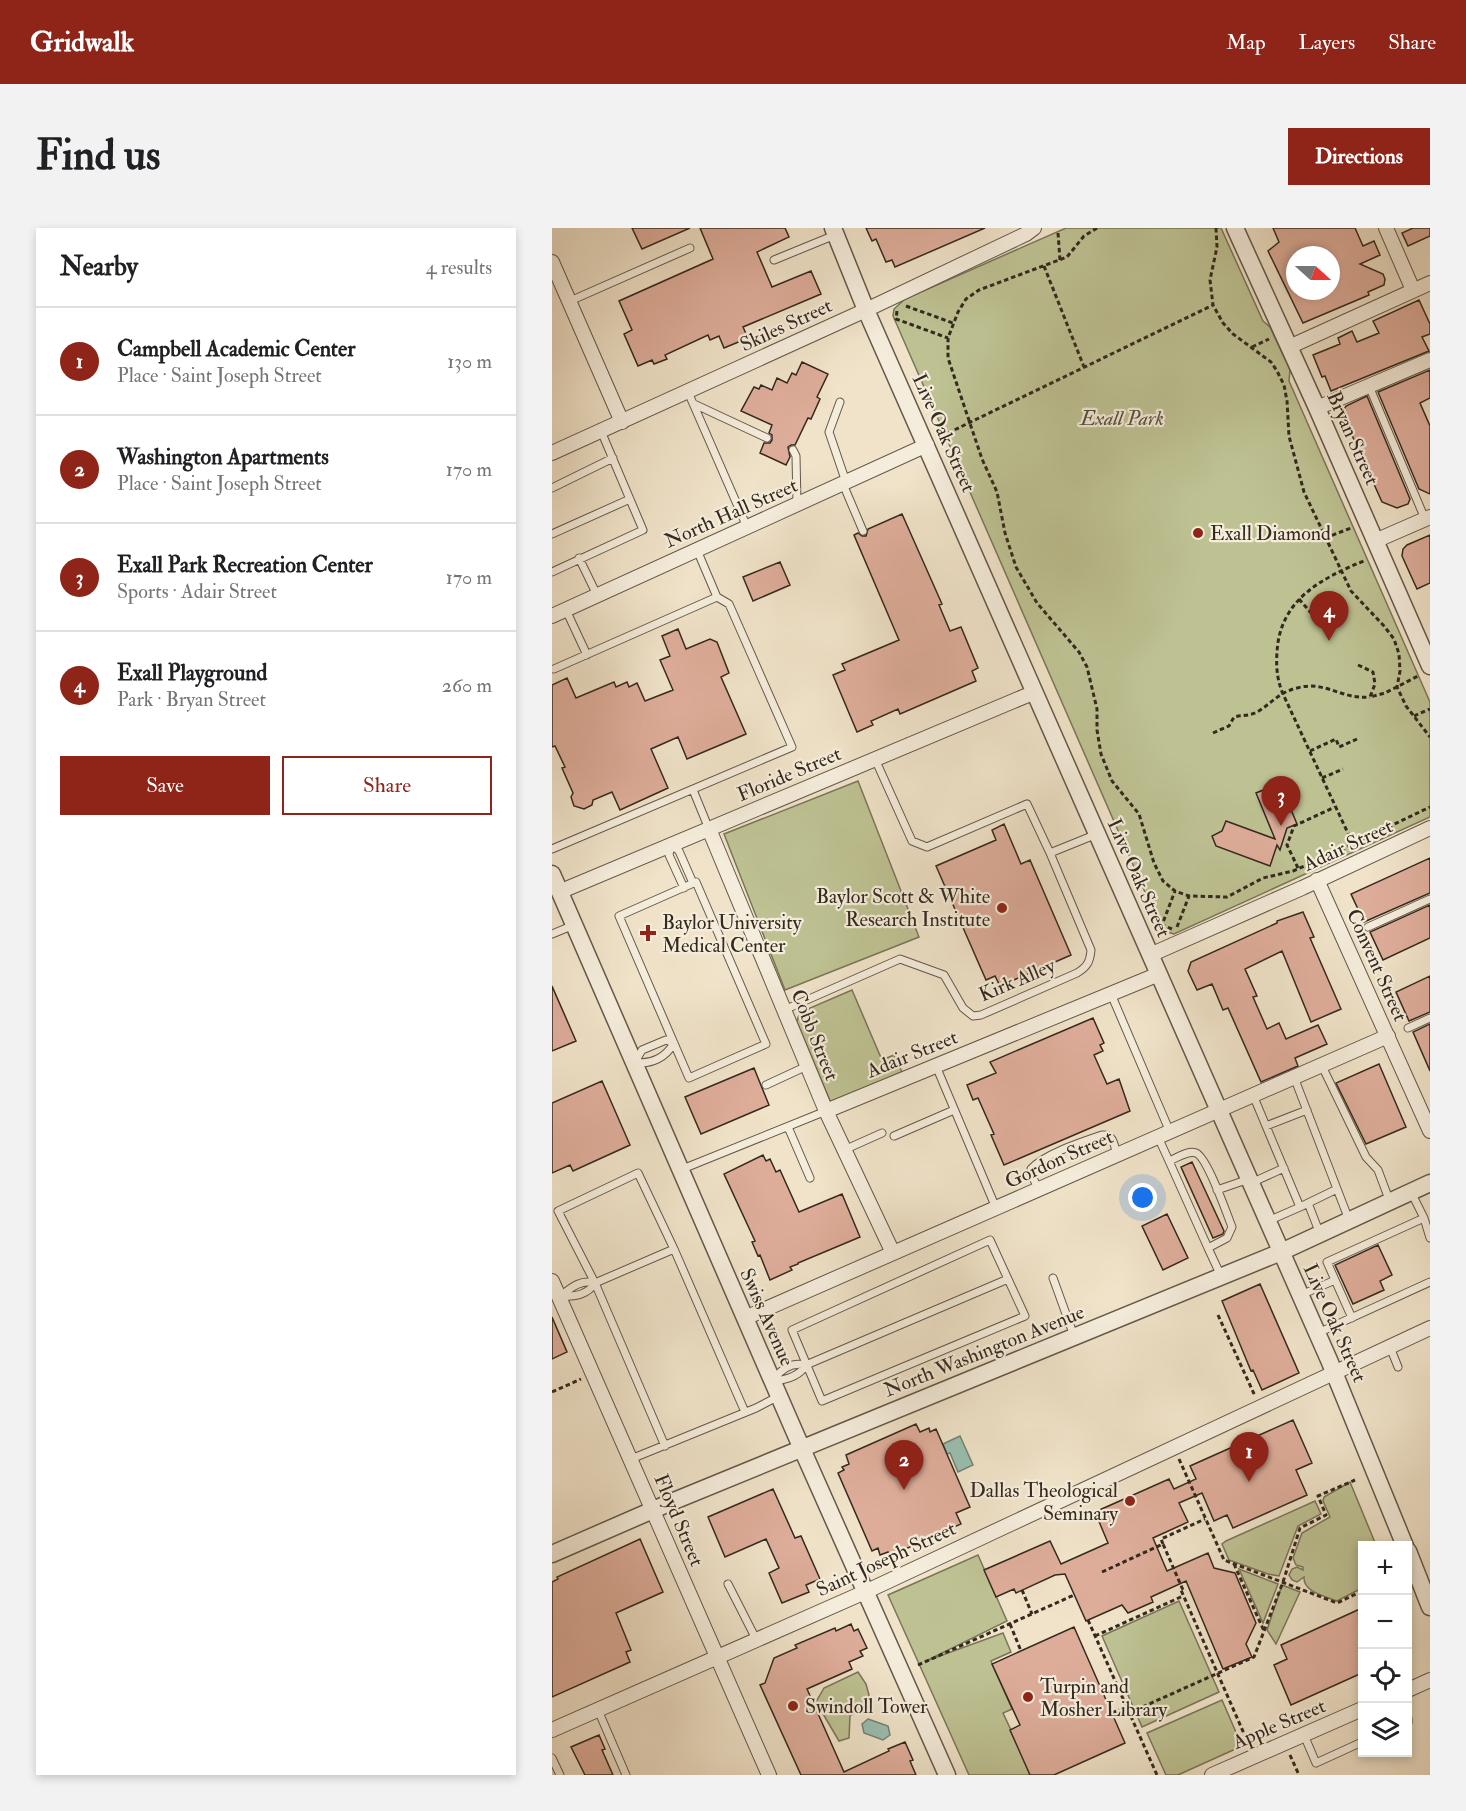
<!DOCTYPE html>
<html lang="en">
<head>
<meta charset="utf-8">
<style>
  body { margin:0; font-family:"IM FELL Double Pica",serif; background:#f2f2f2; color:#202124 }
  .controls { position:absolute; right:18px; bottom:18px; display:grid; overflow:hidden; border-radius:0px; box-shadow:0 3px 9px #0003 }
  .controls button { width:54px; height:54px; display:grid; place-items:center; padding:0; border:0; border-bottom:2px solid #e0e0e0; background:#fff; color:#202124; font:30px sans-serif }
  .compass { position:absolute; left:734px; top:18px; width:54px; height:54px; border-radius:50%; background:#fff; box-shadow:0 3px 9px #0003; rotate:111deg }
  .you { position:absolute; left:591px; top:970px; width:21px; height:21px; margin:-15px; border:4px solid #fff; border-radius:50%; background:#1a73e8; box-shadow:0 0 0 9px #1a73e833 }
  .badge { display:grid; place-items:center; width:39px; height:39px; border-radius:50%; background:#8f2418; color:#fff; font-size:20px; font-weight:700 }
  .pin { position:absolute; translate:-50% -50px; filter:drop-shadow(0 2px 3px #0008) }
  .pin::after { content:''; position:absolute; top:32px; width:21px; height:18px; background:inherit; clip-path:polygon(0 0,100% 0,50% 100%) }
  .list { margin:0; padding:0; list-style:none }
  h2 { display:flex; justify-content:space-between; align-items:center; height:78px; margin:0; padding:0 24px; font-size:26px }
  h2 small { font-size:20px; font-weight:400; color:#757577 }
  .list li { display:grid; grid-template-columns:39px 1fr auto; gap:18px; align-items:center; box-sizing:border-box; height:108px; padding:0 24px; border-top:2px solid #e0e0e0 }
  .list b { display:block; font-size:22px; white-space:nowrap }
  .list p { margin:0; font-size:20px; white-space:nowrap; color:#757577 }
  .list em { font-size:20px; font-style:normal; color:#757577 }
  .actions { display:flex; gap:12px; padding:18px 24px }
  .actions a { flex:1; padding:14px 0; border:2px solid #8f2418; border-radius:0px; text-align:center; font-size:21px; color:#8f2418 }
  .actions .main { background:#8f2418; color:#fff }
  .icon { flex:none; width:33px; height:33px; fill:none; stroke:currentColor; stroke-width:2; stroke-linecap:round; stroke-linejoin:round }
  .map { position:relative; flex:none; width:878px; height:1547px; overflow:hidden; border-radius:0px }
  header { display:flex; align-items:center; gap:36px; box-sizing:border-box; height:84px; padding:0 30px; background:#8f2418; color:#fff }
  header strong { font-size:28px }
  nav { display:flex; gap:33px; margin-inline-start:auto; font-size:21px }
  .intro { display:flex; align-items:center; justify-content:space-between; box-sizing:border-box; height:144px; padding:0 36px }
  h1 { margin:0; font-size:42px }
  .button { padding:15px 27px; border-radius:0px; background:#8f2418; color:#fff; font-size:21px; font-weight:700 }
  main { display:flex; gap:36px; padding:0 36px }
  aside { flex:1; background:#fff; border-radius:0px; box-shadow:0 3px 9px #0003 }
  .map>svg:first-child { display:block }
</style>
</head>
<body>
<header>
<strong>Gridwalk</strong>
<nav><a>Map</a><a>Layers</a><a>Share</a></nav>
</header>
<div class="intro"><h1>Find us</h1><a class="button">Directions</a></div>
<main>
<aside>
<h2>Nearby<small>4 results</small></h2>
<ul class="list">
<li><span class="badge">1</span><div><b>Campbell Academic Center</b><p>Place · Saint Joseph Street</p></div><em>130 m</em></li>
<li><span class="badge">2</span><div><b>Washington Apartments</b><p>Place · Saint Joseph Street</p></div><em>170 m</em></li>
<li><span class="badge">3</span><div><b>Exall Park Recreation Center</b><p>Sports · Adair Street</p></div><em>170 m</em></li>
<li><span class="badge">4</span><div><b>Exall Playground</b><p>Park · Bryan Street</p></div><em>260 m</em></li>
</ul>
<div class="actions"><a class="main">Save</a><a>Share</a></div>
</aside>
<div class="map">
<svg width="878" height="1547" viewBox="0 0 878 1547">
  <rect width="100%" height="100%" fill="#f0e3c9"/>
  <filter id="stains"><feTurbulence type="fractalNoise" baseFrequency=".00333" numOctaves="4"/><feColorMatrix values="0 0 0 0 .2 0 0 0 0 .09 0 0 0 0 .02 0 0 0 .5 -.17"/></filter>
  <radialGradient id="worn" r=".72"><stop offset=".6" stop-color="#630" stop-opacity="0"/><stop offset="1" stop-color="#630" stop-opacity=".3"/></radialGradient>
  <!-- green -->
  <path fill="#bec293" stroke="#797658" stroke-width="1.5" d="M514 0H669L711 93 718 99 738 142 737 153 878 474V589L622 706 612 703 606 694 341 88 342 81 353 71Z
    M306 553 367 709 233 762 172 606Z
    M300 762 330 832 342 827 350 844 279 875 245 794 246 789 251 783Z
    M798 1254 824 1317 810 1318V1360L785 1373C773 1368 751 1364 752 1349L745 1354 740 1352 737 1347 740 1341 745 1339 751 1342V1339L744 1337 741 1330 750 1305 778 1289 771 1273 772 1269Z
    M763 1273 769 1286 746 1298 727 1348 716 1346 677 1332 670 1316 674 1313Z
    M426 1327 455 1393 374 1433 451 1405 459 1424 439 1433 460 1481 451 1485 480 1547H417L336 1367Z
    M687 1341 726 1356 711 1395Z
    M730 1357 748 1364 724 1416 715 1402Z
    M627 1373 667 1464 590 1499 550 1408Z
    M306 1444 314 1456 317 1467 311 1478 298 1488 297 1510 287 1513 264 1474 272 1460Z
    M670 1472 690 1518 626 1547H614L595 1505Z"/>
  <!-- water -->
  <path fill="#9bbfb1" stroke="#728376" stroke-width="1.5" d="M408 1208 421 1237 406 1244 398 1225 395 1226 391 1216Z
    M316 1491 336 1498 338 1507 331 1512 312 1505 310 1496Z"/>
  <!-- building -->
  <path fill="#dead9a" stroke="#34291e" stroke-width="1.5" fill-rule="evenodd" d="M80 0H138L90 21Z
    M148 0H233L237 9 205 24 220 59 259 43 269 66 191 99 196 110 172 120 167 108 158 112 156 107 113 127 115 131 102 136 100 132 86 138 72 106 80 102 67 73 161 31Z
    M314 0H433L343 39 340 32 334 34 324 11 320 13Z
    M721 0H803L811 18 822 13 828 27 808 36 831 46 833 51 832 57 816 64 817 67 751 95 716 23 727 14ZM743 27H779L786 45 779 48V63H743Z
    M861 0H878V8L856 18 850 5Z
    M867 72 878 96V106L870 109 877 123 779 163 773 148 770 149 761 127 788 116 786 110 800 103 805 114 827 105 821 93Z
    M250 134 276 146 265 169 268 171 259 191 256 190 243 217H239L236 219 238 229 234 237 208 225 212 215H218L220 212V207L217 205 220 197 189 183 202 159 207 161 209 157 220 162 225 150 235 155 240 145 244 147Z
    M878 142V170L868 175 878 198V266L867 261 826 164Z
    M815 168 858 271 856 276 845 280 830 274 790 185 794 178Z
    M350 286 390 376 387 377 398 403 409 399 426 440 420 443 424 453 348 486 346 481 319 493 321 497 305 504 281 447 293 442 290 436 347 412 302 307 306 305 310 308H314L316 301Z
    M878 307V355L865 361 850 328 851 321 855 317Z
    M228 334 238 357 201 373 191 349Z
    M126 401 134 421 158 411 165 414 177 445 169 449 194 506 135 531 126 509 99 521 116 560 68 582 60 564 41 572 40 577 32 581 22 578 19 569 21 565 10 540 13 539 3 518 0 519V457L15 450 24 470 62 454 64 459 75 454 77 459 85 455 93 473 121 462 108 432 118 428 110 408Z
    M728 555 745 596 735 600 728 622 725 617 718 638 664 618 660 608 670 603 674 593 723 611 704 565Z
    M452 596 469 636 478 632 519 727 448 758 443 748 434 752 384 638 444 612 440 602Z
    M878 630V665L812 694 799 666Z
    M878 677V710L831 732 818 704Z
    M751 684 762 709 758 710 789 781 759 794 730 723 693 741 705 768 701 769 715 801 727 795 734 811 766 797 775 816 743 830 746 838 709 854 676 780 671 782 660 756 645 762 636 743 639 734 725 695V693Z
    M878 748V784L857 793 844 764Z
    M0 758 24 813 0 823Z
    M541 790 552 815 548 817 551 823 542 827 555 856 567 851 578 883 452 937 439 907 442 906 426 870 421 872 415 857 444 845 438 834Z
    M878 796V843L861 804Z
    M827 836 854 899 814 916 784 855Z
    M202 840 217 877 149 906 133 869Z
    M50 853 78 917 21 943 18 937 0 945V875Z
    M211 927 214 933 218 931 224 944 228 942 247 984 290 966 308 1009 246 1035V1036L238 1039 240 1042 218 1052 208 1027 206 1028 200 1014 203 1013 172 946Z
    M640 934 672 1003 671 1006 661 1010 629 939Z
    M615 986 636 1030 611 1042 590 998Z
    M826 1017 840 1047 828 1053 832 1062 801 1076 783 1037Z
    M708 1056 747 1145 710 1162 701 1142 699 1143 670 1073Z
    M0 1089 15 1124 0 1131Z
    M741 1192 760 1235 744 1242 755 1267 681 1300 675 1287 662 1293 650 1265 627 1275 636 1294 601 1310 615 1343 656 1325 662 1340 683 1345 704 1395 694 1416 700 1429 671 1441 634 1353 599 1369 601 1374 576 1385 570 1377 534 1393 513 1346 503 1347 464 1365 462 1361 444 1369 432 1342 498 1313 509 1336 556 1315 543 1284 617 1251 622 1261 644 1251 638 1238Z
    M364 1196 368 1204 377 1200 378 1204 384 1201 418 1279 404 1285 409 1296 338 1328 336 1324 328 1327 326 1320 320 1323 286 1245 292 1242 290 1239 297 1236 294 1227Z
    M221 1261 243 1310 249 1308 268 1351 254 1357 257 1364 230 1375 217 1345 227 1340 214 1311 173 1329 156 1289Z
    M88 1311 111 1364 64 1385 79 1422 74 1424 78 1434 0 1469V1354L6 1351 5 1349Z
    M810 1380V1445L739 1477 722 1437 735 1431 729 1417Z
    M299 1396 302 1403 306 1401 315 1420 308 1423 311 1428 297 1434 300 1441 255 1461 292 1544 337 1523 336 1521 353 1514 361 1532 358 1533 364 1547H249L208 1457 213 1455 222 1430 245 1420 243 1417 283 1400 284 1403Z
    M522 1399 573 1515 502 1547H478L458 1502 468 1497 440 1436Z
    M47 1507 53 1521 50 1522 61 1547H33L19 1519Z"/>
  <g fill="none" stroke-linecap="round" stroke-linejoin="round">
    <defs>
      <path id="service" d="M222 32 283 7
        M18 73 138 20
        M817 158 873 291
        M136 164 195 299
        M288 174 277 204 294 254
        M142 176 215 210
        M241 222 244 228 245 276
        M291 256 311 303
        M0 260 61 230
        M0 306 78 271
        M27 330 45 367
        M0 344 91 302 49 203
        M14 382 35 427
        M2 441 165 369
        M323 531 360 613 375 619 475 576 498 625
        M141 562 157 601
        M119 616 117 627 132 660
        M119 616 127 623 141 655
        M0 621 240 519 177 376 165 369 145 322
        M144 654 214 816 137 850 67 688Z
        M816 699 878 671
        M0 706 22 697
        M559 766 618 904
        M232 782 348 731 392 747 411 780 421 788 429 787 525 745C535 739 538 734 539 722L498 625 545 606
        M856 800 878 790
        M114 812 122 815C114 829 100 837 83 834L90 822Z
        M384 838 444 980
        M770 838 814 929 826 942 838 974
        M742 849 797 992
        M214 857 255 838
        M701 867 748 979 785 961
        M714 898 755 882
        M236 899 258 950
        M342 908 402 882
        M606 909 617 933C625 930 636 922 644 925 655 929 675 986 680 999L675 1010 656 1020 669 1048
        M292 922 330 905
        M617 933 656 1020
        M128 942 274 883
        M699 955 732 940
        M487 962 479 946V941C492 926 530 914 550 907 562 906 562 917 565 927
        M665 962 697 951
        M859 964 872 990 878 1010
        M756 975 768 1006
        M716 993 748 979
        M438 1012 473 1088 270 1173 240 1102Z
        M501 1050 522 1108
        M749 1067 783 1052
        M7 1069C22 1068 35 1068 43 1055L122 1021 193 1184
        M7 1069C19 1060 28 1051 43 1055
        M800 1090 775 1034 872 990
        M766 1105 878 1054
        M838 1119 846 1139
        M222 1151C230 1140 241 1134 254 1137L456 1051
        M221 1153C234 1152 247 1149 254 1137
        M113 1218 43 1055 6 983 86 945 122 1021
        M79 1231 204 1180 227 1168
        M176 1356 204 1411
        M46 1482 74 1547
        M856 1491V1495
        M752 1507 764 1535 810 1514
        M0 1530 8 1547"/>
      <path id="minor" d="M834 0 861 62
        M0 34 70 194
        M737 119 878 55
        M765 180 878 132
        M0 225 314 82 474 6 482 0
        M823 313 878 289
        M0 388 375 217
        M157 601 274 883 341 1025
        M765 652 878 903
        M7 664 483 464
        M598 727 750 660 878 600
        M274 883 607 746
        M0 1053 217 1547
        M193 1090 836 808
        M856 1462 878 1452
        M0 1502 313 1364 878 1100
        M660 1547 810 1481"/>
      <path id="tertiary" d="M281 0 314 82 777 1132 853 1318
        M683 0 765 180 878 438
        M0 646 250 1221 395 1547
        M856 1323 878 1379
        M0 1326 117 1275 729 1024 878 955"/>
    </defs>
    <!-- service casing -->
    <use href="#service" stroke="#635849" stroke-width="9"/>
    <!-- minor casing -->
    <use href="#minor" stroke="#635849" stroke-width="16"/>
    <!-- tertiary casing -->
    <use href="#tertiary" stroke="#635849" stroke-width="19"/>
    <!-- path -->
    <path stroke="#34291e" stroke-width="3" stroke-dasharray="4.5 3" stroke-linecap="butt" d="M545 0 532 8 515 29 427 62 414 71 406 84 396 110V130L430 231 445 264 453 305 464 339 485 375 527 424 535 439 545 481V502L549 526 560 553 587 586 602 635 611 653 623 663 637 668 675 669 711 650 741 643 774 629 878 579
      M664 0 665 19 658 52 661 77 671 95 681 106 719 134 725 143 732 157 735 173 737 208 752 264 799 363 832 398 842 411 847 426 848 443 845 459 854 478 878 509
      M506 5 508 32
      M492 38 532 139
      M354 78 401 95
      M345 83 344 91 396 110
      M700 119 717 111
      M396 205 661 77
      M773 310 799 300
      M747 371 760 386
      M806 437 821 444 823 456 818 469 833 465 868 447
      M862 488 878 481
      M661 505 677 498 682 489C690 487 698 488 705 484 719 476 727 464 745 460 773 452 790 472 818 469
      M758 523 784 511 787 519 805 511
      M770 550 791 541
      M801 616 731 466C725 452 724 439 725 424 728 371 770 350 814 332
      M746 640 735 617 742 598 783 579
      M625 699 637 668
      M620 701 610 697 623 663
      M666 1087 703 1168
      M0 1164 29 1151
      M627 1231 672 1332 785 1375 810 1363
      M611 1316 609 1311 653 1291
      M682 1336 712 1403
      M550 1344 611 1316 631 1362H629L697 1517
      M470 1362 480 1386
      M536 1392 605 1547
      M458 1396 469 1423
      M543 1408 631 1368
      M366 1437 522 1367
      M560 1485 574 1479
      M577 1485 702 1429 731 1354 748 1300 774 1287 766 1268 803 1252
      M738 1527 747 1547"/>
    <!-- service -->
    <use href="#service" stroke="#f5eddc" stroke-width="7"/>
    <!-- minor -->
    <use href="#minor" stroke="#f5eddc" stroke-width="14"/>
    <!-- tertiary -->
    <use href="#tertiary" stroke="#f5eddc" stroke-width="16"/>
  </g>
  <!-- markers -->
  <g fill="#8f2418" stroke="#f5eddc" stroke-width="2">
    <circle cx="646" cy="305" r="6"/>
    <circle cx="450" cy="680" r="6"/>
    <path d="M93 696h6v6h6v6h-6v6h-6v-6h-6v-6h6z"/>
    <circle cx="578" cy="1273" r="6"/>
    <circle cx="476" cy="1469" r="6"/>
    <circle cx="241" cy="1478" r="6"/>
  </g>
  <g text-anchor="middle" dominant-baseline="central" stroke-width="4.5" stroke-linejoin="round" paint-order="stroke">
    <!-- street labels -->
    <g font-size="20" fill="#34291e" stroke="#f5eddc">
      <text transform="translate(234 97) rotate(-25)">Skiles Street</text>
      <text transform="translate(392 205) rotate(66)">Live Oak Street</text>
      <text transform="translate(801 210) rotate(66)">Bryan Street</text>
      <text transform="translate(179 285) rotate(-24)">North Hall Street</text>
      <text transform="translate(237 546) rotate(-23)">Floride Street</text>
      <text transform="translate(796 617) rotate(-25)">Adair Street</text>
      <text transform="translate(587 650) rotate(66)">Live Oak Street</text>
      <text transform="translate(825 737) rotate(66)">Convent Street</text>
      <text transform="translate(465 752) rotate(-23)">Kirk Alley</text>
      <text transform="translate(263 807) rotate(68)">Cobb Street</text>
      <text transform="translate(360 826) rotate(-22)">Adair Street</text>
      <text transform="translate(507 931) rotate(-24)">Gordon Street</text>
      <text transform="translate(215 1089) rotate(66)">Swiss Avenue</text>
      <text transform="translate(783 1095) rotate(66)">Live Oak Street</text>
      <text transform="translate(432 1123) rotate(-22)">North Washington Avenue</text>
      <text transform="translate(127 1292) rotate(67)">Floyd Street</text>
      <text transform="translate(334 1331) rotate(-25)">Saint Joseph Street</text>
      <text transform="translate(727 1496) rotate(-23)">Apple Street</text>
    </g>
    <!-- park labels -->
    <g font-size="20" font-style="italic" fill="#564f3b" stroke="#f5eddc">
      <text x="570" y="190">Exall Park</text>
    </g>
    <!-- poi labels -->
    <g font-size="20" fill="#34291e" stroke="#f5eddc" text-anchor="start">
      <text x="658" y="305">Exall Diamond</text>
      <text x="438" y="668" text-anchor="end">Baylor Scott &amp; White<tspan x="438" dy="23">Research Institute</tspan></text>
      <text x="110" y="694">Baylor University<tspan x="110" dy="23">Medical Center</tspan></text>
      <text x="566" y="1262" text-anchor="end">Dallas Theological<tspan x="566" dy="23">Seminary</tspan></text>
      <text x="488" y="1458">Turpin and<tspan x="488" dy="23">Mosher Library</tspan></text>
      <text x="253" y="1478">Swindoll Tower</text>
    </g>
  </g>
  <rect width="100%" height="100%" filter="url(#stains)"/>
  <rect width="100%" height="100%" fill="url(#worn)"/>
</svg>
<div class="controls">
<button>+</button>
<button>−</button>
<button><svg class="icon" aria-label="locate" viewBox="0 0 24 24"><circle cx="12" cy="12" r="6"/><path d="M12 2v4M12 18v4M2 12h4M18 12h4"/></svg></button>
<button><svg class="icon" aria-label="layers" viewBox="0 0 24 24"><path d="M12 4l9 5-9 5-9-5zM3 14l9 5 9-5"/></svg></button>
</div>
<svg class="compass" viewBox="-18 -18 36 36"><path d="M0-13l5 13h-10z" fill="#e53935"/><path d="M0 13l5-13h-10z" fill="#757577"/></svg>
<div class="you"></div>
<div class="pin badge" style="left:697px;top:1254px">1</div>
<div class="pin badge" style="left:352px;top:1262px">2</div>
<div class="pin badge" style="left:729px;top:598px">3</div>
<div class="pin badge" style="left:777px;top:413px">4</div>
</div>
</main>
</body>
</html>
